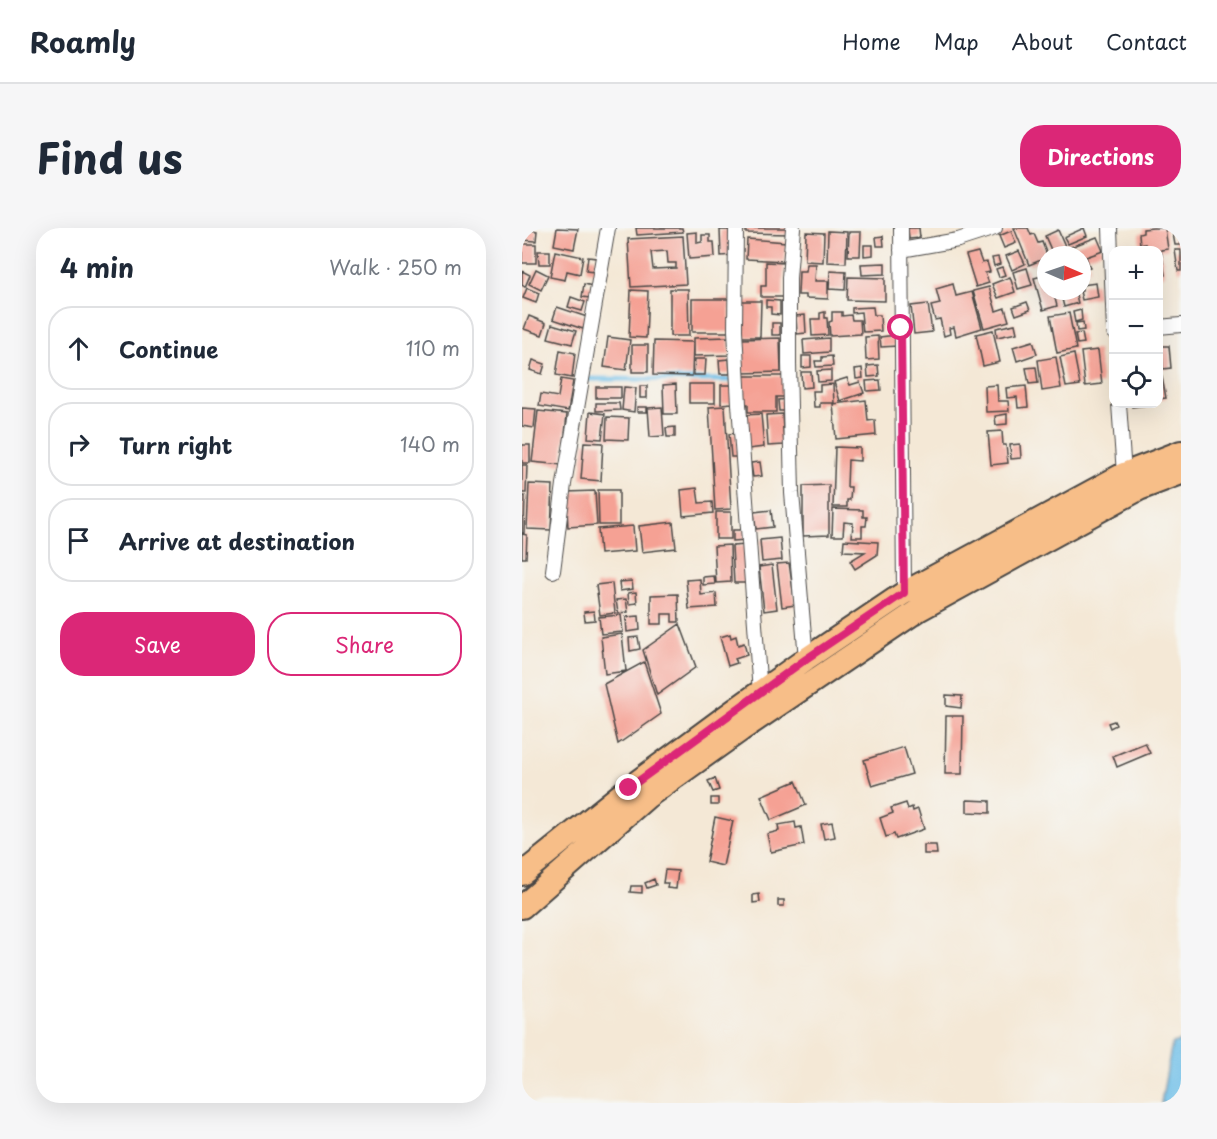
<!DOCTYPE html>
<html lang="en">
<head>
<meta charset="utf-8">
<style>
  body { margin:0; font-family:"Playpen Sans",sans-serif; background:#f6f6f7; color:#1f2937 }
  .controls { position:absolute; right:18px; top:18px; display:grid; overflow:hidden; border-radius:12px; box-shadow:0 6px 24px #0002 }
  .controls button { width:54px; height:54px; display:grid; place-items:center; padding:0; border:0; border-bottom:2px solid #e0e1e3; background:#fff; color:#1f2937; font:30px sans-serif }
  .compass { position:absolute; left:515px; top:18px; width:54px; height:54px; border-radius:50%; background:#fff; box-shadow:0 6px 24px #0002; rotate:92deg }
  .stop { position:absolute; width:18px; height:18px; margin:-14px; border:4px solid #db2777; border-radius:50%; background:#fff }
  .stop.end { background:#db2777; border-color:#fff; box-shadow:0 2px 6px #0008 }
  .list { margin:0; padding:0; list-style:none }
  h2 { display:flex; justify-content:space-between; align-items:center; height:78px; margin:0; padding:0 24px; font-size:26px }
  h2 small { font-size:20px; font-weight:400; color:#747a83 }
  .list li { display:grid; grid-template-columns:39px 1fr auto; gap:18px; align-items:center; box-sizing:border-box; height:84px; margin:0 12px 12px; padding:0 12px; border:2px solid #e0e1e3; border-radius:24px }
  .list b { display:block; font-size:22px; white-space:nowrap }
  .list em { font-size:20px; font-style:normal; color:#747a83 }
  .actions { display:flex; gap:12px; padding:18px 24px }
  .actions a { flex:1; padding:14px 0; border:2px solid #db2777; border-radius:24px; text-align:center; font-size:21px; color:#db2777 }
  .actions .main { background:#db2777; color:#fff }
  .icon { flex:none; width:33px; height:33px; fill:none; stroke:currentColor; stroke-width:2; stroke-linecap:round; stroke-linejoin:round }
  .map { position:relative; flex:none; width:659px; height:875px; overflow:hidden; border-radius:24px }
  header { display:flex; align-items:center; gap:36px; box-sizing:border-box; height:84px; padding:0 30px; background:#fff; border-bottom:2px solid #e0e1e3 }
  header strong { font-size:28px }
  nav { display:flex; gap:33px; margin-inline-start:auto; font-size:21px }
  .intro { display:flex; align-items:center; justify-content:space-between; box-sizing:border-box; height:144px; padding:0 36px }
  h1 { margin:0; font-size:42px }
  .button { padding:15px 27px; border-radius:24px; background:#db2777; color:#fff; font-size:21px; font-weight:700 }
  main { display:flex; gap:36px; padding:0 36px }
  aside { flex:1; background:#fff; border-radius:24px; box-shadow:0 6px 24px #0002 }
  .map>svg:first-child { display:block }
</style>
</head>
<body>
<header>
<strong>Roamly</strong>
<nav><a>Home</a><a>Map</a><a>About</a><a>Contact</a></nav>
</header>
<div class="intro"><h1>Find us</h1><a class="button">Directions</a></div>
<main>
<aside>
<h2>4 min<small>Walk · 250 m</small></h2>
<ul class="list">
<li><svg class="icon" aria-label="ahead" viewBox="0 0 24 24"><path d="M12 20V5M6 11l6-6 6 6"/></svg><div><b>Continue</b></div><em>110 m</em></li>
<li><svg class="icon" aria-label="right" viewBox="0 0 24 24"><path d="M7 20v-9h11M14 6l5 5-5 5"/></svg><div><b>Turn right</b></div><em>140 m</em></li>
<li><svg class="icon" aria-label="arrive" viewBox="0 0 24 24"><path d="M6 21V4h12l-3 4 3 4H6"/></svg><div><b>Arrive at destination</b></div></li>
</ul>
<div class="actions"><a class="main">Save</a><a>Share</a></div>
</aside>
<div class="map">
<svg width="659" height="875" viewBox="0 0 659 875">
  <rect width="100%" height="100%" fill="#f6f6f2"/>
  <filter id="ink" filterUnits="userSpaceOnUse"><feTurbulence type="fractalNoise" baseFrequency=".0167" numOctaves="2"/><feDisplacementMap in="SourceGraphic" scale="12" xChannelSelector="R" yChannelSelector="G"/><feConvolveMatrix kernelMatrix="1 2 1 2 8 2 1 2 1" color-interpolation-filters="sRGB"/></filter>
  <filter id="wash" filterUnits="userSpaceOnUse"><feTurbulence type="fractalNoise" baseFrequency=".008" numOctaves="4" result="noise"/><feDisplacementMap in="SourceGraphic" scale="24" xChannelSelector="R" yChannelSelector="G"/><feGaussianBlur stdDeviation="1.35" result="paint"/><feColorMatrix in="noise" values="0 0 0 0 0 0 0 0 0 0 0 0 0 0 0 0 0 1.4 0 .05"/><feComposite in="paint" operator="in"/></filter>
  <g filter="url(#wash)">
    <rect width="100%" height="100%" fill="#f4e8d6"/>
    <!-- water -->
    <path fill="#6cbee8" stroke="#4c748a" stroke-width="1.5" d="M659 813V875H639L650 815Z"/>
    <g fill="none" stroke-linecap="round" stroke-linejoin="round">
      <!-- stream -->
      <path stroke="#6cbee8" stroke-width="5" d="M61 151 214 152"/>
    </g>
    <g id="blocks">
      <!-- building -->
      <path fill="#f5a194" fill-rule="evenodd" d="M35 0 56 1 52 21 32 17Z
        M114 0H160L161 4 115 7Z
        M224 0H267V6L224 5Z
        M386 0H397L398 10 387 11Z
        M492 0H506L509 7 512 6 516 15 520 14 525 27H524V30L507 37Z
        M562 0 565 8 546 16 542 9Z
        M631 0H643L646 21 639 22 643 47 636 49V22H623V16L618 17 617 6 621 5V1Z
        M650 0H659V17H653Z
        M1 1 15 3 14 13 0 12Z
        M198 2H209L211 27 199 28Z
        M536 2 543 18 530 24 523 8Z
        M306 3 325 4 324 35 305 34Z
        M489 3 494 15 482 20 477 8Z
        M175 4V15L180 14V7H188V14H192L193 29 167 31 165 5Z
        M284 4 302 5 301 34 283 33Z
        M327 4H339L338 28H326Z
        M161 8 164 56 109 59 106 11ZM145 23 146 35H154V40L131 41 129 24Z
        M361 8 362 18H355L354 9Z
        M575 9 581 23 564 29 568 40 560 42V27H549L546 20Z
        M225 11 264 14 263 33 224 31Z
        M0 16H14V35H0Z
        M342 17H351V27L342 28Z
        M653 22H659V43H656Z
        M16 23H28V36H17Z
        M33 23 61 29 58 46 45 43 43 52 28 49Z
        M497 23 503 36 490 42 484 28Z
        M456 24 460 35 465 34 468 44 463 45 467 55 454 59 444 27Z
        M66 29 74 30 72 44 64 43Z
        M476 29 478 36 472 38 470 30Z
        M244 34 262 35 261 69H239V58H244Z
        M363 35V46L340 47 339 36Z
        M285 36H294L293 53H306V71L284 70V67H276L277 43H284Z
        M480 39 483 47 477 49 474 41Z
        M505 40 510 57 496 61 491 44Z
        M14 41 26 47 19 62 7 56Z
        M0 43 8 47 3 59 0 57Z
        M308 43 324 44 323 62 307 61Z
        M524 47V63H531L535 78 521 82 512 50Z
        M326 49 363 50V73L325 72Z
        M488 49 493 64 476 70 470 56Z
        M574 55 576 69 560 72 558 63H560V57Z
        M62 56 71 58 68 70 60 69Z
        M431 56 434 68 450 64 460 100 434 108 432 99 427 100 428 106 422 108 418 91 413 92 409 78 418 76 414 61Z
        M467 59 474 83 483 80 487 93 462 100 451 63Z
        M5 60 17 65 14 75 1 70Z
        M148 61H166L167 108H148Z
        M109 62 126 63 124 110 107 109Z
        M538 63H553L556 75 542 79Z
        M49 69 63 74 60 83 46 79Z
        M170 71H208V104H170Z
        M244 72 258 73V87L249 86V79H244Z
        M220 73H239L238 109H220Z
        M505 74 508 82 494 87 491 79Z
        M406 76 410 104 392 106 389 78Z
        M35 79 65 89 61 101 31 91Z
        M351 79 352 87H358L359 103 341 104 339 84 330 85V80Z
        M640 80 641 93 636 94V81Z
        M559 82 560 92 553 94 551 84Z
        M303 84V90H305L306 107 290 108 289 91H298V85Z
        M310 84H320V88L329 87 330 92H338L339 106 308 108 307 94 310 93Z
        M547 85 554 121 535 125 528 88Z
        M283 87 284 105 275 106 274 88Z
        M7 88 24 95 20 107 2 101Z
        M561 94 562 102 555 103 554 95Z
        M250 95H258V107H250Z
        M30 96 54 103 50 116 26 110Z
        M493 96 495 105 475 109 474 100Z
        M471 102 478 134 461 138 454 106Z
        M560 105 562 115 555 116 553 106Z
        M374 107 375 118 359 119 358 109Z
        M356 108 357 131 344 132 343 109Z
        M86 109 108 112 104 142 82 139Z
        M207 109 208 127 172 128V110Z
        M258 110 259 144 221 145 220 111Z
        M307 110V124L282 126 281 112Z
        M132 113 171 114 170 148 131 147Z
        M511 113 515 126 495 133 491 119Z
        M110 117H126V144H110Z
        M640 118H647L649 140 641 141Z
        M38 122 53 125 50 150 34 147Z
        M576 122 580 156 563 158 559 124Z
        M552 126 558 157 544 159 538 129Z
        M280 128H289V139L280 140Z
        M310 128 311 138 294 139 293 133H300V129Z
        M534 129 539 160 520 163 516 132Z
        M173 131H184L183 147H172Z
        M207 131 208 146H198L197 132Z
        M11 132 23 136 20 146 8 142Z
        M356 137 357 148 346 149 345 138Z
        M514 139 516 155 507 156 504 140Z
        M340 140 341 150 334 151 333 141Z
        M309 142V153L296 154 295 143Z
        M279 144H289L290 159 280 160Z
        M221 148H262V169H254V184H226V176H221Z
        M636 149H640L644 170 636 171Z
        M325 150 328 157 338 154 342 165 318 173 312 154Z
        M39 151 51 153 46 183 17 178 19 166 36 169Z
        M358 152 359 162 345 163 344 153Z
        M154 156 155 186H142L141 157Z
        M167 156H193V175H167Z
        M311 156 312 175H298V179H292L291 163H298V157Z
        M199 157H210V175L199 176Z
        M475 157 476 173H486L487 183 464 184 463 158Z
        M118 158H125V170H118Z
        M504 158 506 179 496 180 495 169 485 170 484 160Z
        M74 159H99V170H74Z
        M102 159 114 160 112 184 100 182Z
        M265 171 266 183H257L256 172Z
        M344 172 346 193 353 192 354 207 314 211 311 176Z
        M74 175H97L98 182 74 183Z
        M610 176H627L628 177 610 179Z
        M203 178 209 281 193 282 187 179Z
        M115 179H125V184H115Z
        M140 179 142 208 128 209 126 180Z
        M0 180 14 181 12 200 0 198Z
        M16 183 45 186 40 237 10 234Z
        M68 184 83 186 80 211 66 210Z
        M239 186 242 219 226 221 223 187Z
        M260 186 262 217 246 218 244 187Z
        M485 186V196L474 197 473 188Z
        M85 189 107 190 106 212 84 211Z
        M153 199V209H145L144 200Z
        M480 203 481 217H484L486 235 469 237 466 204Z
        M214 205 216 229H209L207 206Z
        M62 214 81 215 79 253 59 251Z
        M498 216 499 230 489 231 488 217Z
        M0 217H8V235H0Z
        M313 219 338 220V233L326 232 325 259H329L328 272H325V279H311Z
        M238 234 240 248 231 249 229 235Z
        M0 237H5L4 265H0Z
        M7 256 31 257 29 302 5 301Z
        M307 257V307L281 308V258Z
        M175 260 177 275 190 274 191 285 161 288 159 262Z
        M76 262H97V297H77Z
        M73 263 75 297 46 299 44 264Z
        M0 268H3L2 305H0Z
        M311 281 341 282V289H345L344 298H340V309H330L331 295 322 294 321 308H310Z
        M249 282 251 299 234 301 232 284Z
        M194 284H209V311H194Z
        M151 294 154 320 120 324 117 298Z
        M111 298 113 323 78 326 76 301Z
        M211 302H224V312L211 313Z
        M0 306 5 307 4 330H0Z
        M258 310 260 332 240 334 238 312Z
        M322 312 356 314 355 327 333 341 328 333 343 324 321 323Z
        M208 317 209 354 194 355 192 318Z
        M225 317 226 355H212L210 318Z
        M267 335 273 377 260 379 255 336Z
        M250 337 255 381 242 383 237 339Z
        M192 348 193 356 181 357V349Z
        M178 351 179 367 194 365 195 379 167 381 164 352Z
        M110 353 111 361 98 363 97 354Z
        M90 355 93 385 78 387 74 357Z
        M114 364 115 375 107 376 106 365Z
        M156 366 157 394H150V386H140V396H129V367Z
        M104 371 106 384 96 385 94 372Z
        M72 383 73 392 63 393 62 384Z
        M99 387 101 404 79 406 77 389Z
        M117 388 118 402 105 404 104 389Z
        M158 396 174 439 135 467 121 422Z
        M100 406 104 443 83 446 79 409Z
        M208 406 209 410 214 408 216 417 222 415 225 427 213 431 215 435 206 438 198 409Z
        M116 409 118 421 108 423 107 410Z
        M122 434 139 486 96 516 82 456Z
        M424 467 440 468 439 480 424 478Z
        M424 488H441L440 546H423Z
        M592 493 594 497 588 500 586 495Z
        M623 515 628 525 595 539 591 528Z
        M382 519 390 546 350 558 342 532Z
        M193 550 197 562 191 564 186 553Z
        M274 553 284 577 249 592 239 568Z
        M189 570H196V577H189Z
        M445 572 468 573V585L445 584Z
        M384 575 386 581 390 579 391 583 396 581 402 601 374 611 372 606 364 609 358 590 371 585 369 580Z
        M193 589 211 593 201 638 184 634Z
        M273 594 274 600 279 599 282 617 249 624 245 606 257 603 256 597Z
        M310 594 313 609 302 611 299 596Z
        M402 617H414L415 626H402Z
        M143 642 156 643 154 661 145 660 146 655H141Z
        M132 651 134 657 125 660 123 655Z
        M109 658H120V665L108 664Z
        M237 666 238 674 231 675V667Z
        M256 672H262V678H256Z"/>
    </g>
  </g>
  <g filter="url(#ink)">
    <use href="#blocks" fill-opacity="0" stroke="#494745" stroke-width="1.5"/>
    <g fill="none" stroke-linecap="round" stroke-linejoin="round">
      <defs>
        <path id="minor" d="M214 0 213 102 217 176 238 465
          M271 0 267 50V136L270 265 284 431
          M379 0 382 365
          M588 0 592 104
          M379 22 436 12 473 0
          M636 99 659 97
          M597 176 602 246
          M31 343 42 256 86 0"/>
        <path id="primary" d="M0 646 107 560 199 492 284 431 382 365 602 246 659 224
          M0 679 125 569 219 502 398 381 617 261 659 245"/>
      </defs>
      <!-- minor casing -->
      <use href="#minor" stroke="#494745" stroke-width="16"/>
      <!-- primary casing -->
      <use href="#primary" stroke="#494745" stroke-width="26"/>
      <!-- minor -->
      <use href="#minor" stroke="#fff" stroke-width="14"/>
      <!-- primary -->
      <use href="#primary" stroke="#f7be88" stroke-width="22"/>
    </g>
  </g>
  <g fill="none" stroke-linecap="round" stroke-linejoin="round" filter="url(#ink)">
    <!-- route -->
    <path stroke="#db2777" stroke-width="8" d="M107 560 284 431 382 365 379 100"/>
  </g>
</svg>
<div class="controls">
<button>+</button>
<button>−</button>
<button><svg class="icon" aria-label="locate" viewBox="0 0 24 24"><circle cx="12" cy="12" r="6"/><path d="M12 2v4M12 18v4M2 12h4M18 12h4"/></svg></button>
</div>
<svg class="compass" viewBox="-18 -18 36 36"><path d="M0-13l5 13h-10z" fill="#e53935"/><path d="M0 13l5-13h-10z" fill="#747a83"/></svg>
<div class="stop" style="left:379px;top:100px"></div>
<div class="stop end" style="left:107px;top:560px"></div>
</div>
</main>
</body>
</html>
